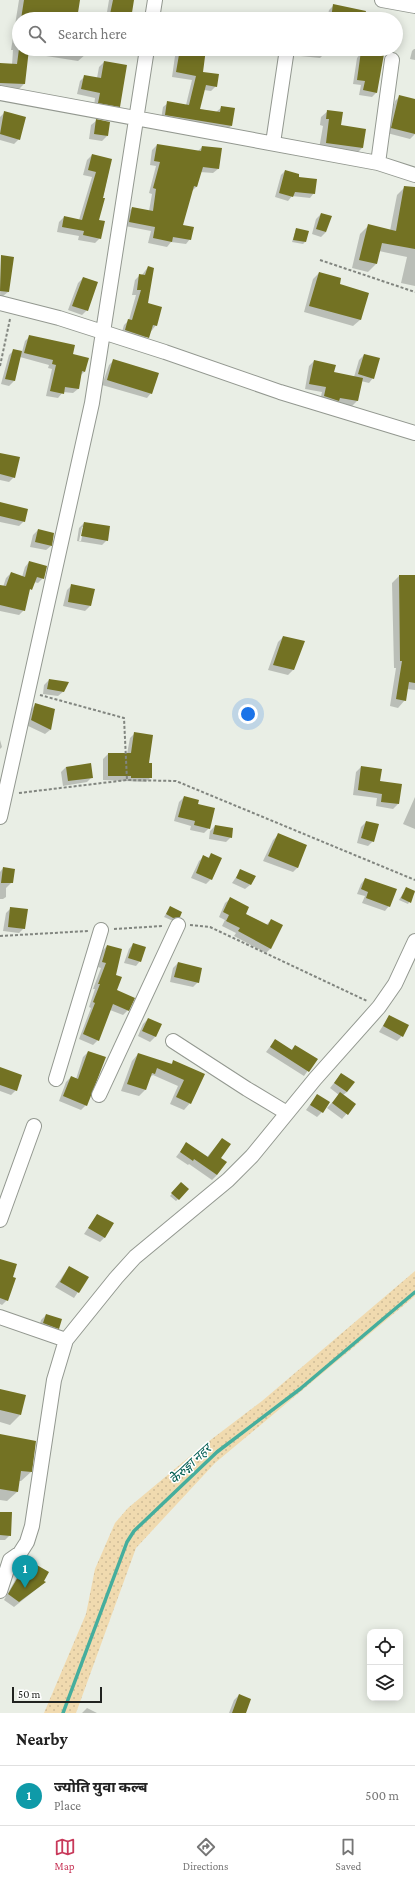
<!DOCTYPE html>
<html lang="en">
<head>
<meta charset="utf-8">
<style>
  body { margin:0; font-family:"Crimson Pro","Noto Sans Devanagari",serif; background:#f2f2f2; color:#222 }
  .controls { position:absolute; right:12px; bottom:12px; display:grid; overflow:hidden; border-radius:8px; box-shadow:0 2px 10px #0003 }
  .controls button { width:36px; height:36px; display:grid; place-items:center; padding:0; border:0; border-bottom:1px solid #e0e0e0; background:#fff; color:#222; font:20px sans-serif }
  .scale { position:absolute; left:12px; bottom:10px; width:90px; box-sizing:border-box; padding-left:4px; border:2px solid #212320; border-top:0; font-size:11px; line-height:14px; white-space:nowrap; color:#212320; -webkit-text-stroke:3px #fff; paint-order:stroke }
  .you { position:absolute; left:248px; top:714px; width:14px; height:14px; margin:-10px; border:3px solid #fff; border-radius:50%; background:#1a73e8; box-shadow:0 0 0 6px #1a73e833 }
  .badge { display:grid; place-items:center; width:26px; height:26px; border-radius:50%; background:#c8395a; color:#fff; font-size:13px; font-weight:700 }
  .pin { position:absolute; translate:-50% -33px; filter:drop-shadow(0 1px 2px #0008) }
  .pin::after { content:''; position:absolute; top:21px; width:14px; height:12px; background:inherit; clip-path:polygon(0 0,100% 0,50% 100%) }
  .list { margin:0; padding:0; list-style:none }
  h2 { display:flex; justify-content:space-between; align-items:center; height:52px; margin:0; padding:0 16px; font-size:17px }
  h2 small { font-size:13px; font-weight:400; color:#767676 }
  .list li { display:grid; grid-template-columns:26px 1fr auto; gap:12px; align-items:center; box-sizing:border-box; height:60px; padding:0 16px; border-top:1px solid #e0e0e0 }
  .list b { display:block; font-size:15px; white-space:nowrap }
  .list p { margin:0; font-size:13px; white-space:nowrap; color:#767676 }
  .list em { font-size:13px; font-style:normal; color:#767676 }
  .icon { flex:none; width:22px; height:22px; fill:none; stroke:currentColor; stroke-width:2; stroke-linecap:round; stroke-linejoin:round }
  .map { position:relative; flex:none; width:415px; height:1713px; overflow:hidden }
  .search { position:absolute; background:#fff; box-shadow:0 2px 10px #0003; left:12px; right:12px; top:12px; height:44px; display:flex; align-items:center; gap:10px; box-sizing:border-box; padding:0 14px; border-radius:22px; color:#767676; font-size:15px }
  .sheet { height:112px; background:#fff }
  nav { display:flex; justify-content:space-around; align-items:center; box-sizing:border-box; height:56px; border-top:1px solid #e0e0e0; background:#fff; font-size:11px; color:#767676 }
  nav a { display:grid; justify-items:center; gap:2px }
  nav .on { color:#c8395a }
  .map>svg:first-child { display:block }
</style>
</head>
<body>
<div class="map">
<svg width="415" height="1713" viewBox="0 0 415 1713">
  <defs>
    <pattern id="grass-dots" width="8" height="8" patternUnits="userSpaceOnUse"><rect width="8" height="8" fill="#f0daaf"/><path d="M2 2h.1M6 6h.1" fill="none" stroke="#cebb96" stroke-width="1.8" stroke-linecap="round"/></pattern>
  </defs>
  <rect width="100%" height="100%" fill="#e9eee5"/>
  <!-- grass -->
  <path fill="url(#grass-dots)" d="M415 1271V1296L215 1463 136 1548 76 1713H44L86 1614 95 1569 115 1523 128 1508 200 1448 262 1401Z"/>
  <!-- shadow -->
  <path fill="#0003" fill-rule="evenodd" d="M19 0H79L76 19H19V49H86V54L78 61 27 53 24 84 17 91 0 90V64L12 65 13 50H11Z
    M109 0H133L130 19H95L98 16 106 18Z
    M334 5 381 16 380 18 383 19H327L329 10Z
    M176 49H205L202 73 216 86 211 91 204 90 199 109 216 112 222 107 231 126 227 130 161 119 163 107 168 103 186 105 192 80 172 77Z
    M291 49H325V53L320 58 291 55Z
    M414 49H415V60L410 59 412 51Z
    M361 53 376 93 372 97 359 95 361 85 353 84 357 58Z
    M104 62 119 106 114 111 94 107 95 98 77 94 80 81 85 76 97 78 99 67Z
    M400 96 415 100V134L410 139 387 133 395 101Z
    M328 111 340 126 365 130 362 148 355 155 319 149 323 126 320 125 321 117Z
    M5 112 19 139 14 144 0 140V117Z
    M96 121 107 136 102 141 89 139 91 125Z
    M157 145 197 152 202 147 218 169 213 173 200 172 197 186 191 192 182 226 190 239 186 244 171 242 167 247 148 243 151 231 125 226 127 213 132 208 149 211 152 194 149 193 156 166 150 165 152 150Z
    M92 155 111 160 98 221 100 238 95 243 78 240 79 236 57 232 59 222 64 217 79 220 92 177 83 175 87 160Z
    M285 171 297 177 314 193 310 198 292 196 288 201 275 197 281 175Z
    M405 187 415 188V286L401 283 407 257 379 251 376 264 368 272 352 268 360 234 368 226 390 231 397 195Z
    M321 214 326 232 321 237 312 234 316 219Z
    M296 229 305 242 303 244 292 242Z
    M1 256 8 292 3 296H0Z
    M148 267 147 304 156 325 143 342 121 335 124 325 129 320 136 295H132L135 280 140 275H142Z
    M319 273 338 285 368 294 360 320 353 326 304 312 313 279Z
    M83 278 87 310 82 315 68 310 78 283Z
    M30 336 72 354 84 372 80 376 78 389 73 393 63 392 58 398 46 396 52 369 48 368 49 365 20 357 14 381 9 386 1 384 9 355 14 350 22 352 25 341Z
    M364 355 373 378 369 383 361 381 357 401 352 406 320 401 322 392 305 389 309 366 314 361 333 373 354 377 359 360Z
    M114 360 151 393 147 398 102 385 109 365Z
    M0 454 14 477 9 482 0 480Z
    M0 503 24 521 19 526 0 522Z
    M84 523 107 540 102 545 77 541 79 528ZM82 527H84L81 541H79Z
    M38 530 51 546 46 550 30 547 33 535Z
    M29 562 43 578 38 583 34 582 28 592 24 610 19 615 0 611V586L3 587 6 578 11 573 22 577 25 567Z
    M399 576H415V690L407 689 405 700 398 708 390 706 396 668H394L392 583Z
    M72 585 90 606 85 611 63 606 67 590Z
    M283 637 293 670 288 675 268 670 278 642Z
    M49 680 64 691 58 696 43 694 44 685Z
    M36 704 50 730 45 734 26 725 31 709Z
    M135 733 148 764 151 777 146 782 103 780V759L108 754H127L130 738Z
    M0 740 2 747 0 749Z
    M90 764 92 777 87 782 63 786 61 772 66 767Z
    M361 767 379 782 398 804 393 809 376 806 377 798 353 795 356 772Z
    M184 797 197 805 209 828 204 833 190 830 191 826 174 821 179 802Z
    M415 797V829L403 824Z
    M366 822 373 841 368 846 357 843 361 827Z
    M215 826 231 837 226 842 209 839 210 831Z
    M278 835 298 867 293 872 263 861 273 840Z
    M211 854V879L206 884 191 878 199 861 204 856 208 858Z
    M3 868 12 882 6 888V897L3 899H0V872Z
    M241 870 250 885 245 889 232 883Z
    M365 879 389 906 385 911 362 903 365 896 357 894 361 884Z
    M406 888 415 892 408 904 399 900Z
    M230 899 245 914 266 925 271 920V948L266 953 234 936 236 933 222 926 225 920 219 917 225 903Z
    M170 907 179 916 177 919 171 920 164 917Z
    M11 908 24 928 19 933 3 931 6 913Z
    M133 944 140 961 136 966 124 963 129 949Z
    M107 946 114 976 115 991 128 1010 123 1015 110 1010 98 1040 93 1045 79 1039 91 1008 89 1007 95 989H93L101 968 98 967 102 951Z
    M178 963 198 982 193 987 170 982 173 968Z
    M389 1016 402 1036 397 1041 379 1032Z
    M148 1019 155 1037 150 1042 138 1036 143 1024Z
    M275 1040 291 1050 295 1046 316 1059 304 1076 266 1052Z
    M88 1052 86 1105 81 1110 59 1101 66 1082 71 1077 76 1079 83 1057Z
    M138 1054 170 1065 174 1061 203 1074 190 1103 184 1110 170 1104 178 1086 153 1075 149 1078 145 1090 139 1096 121 1091 132 1061Z
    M0 1068 16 1090 11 1095 0 1091Z
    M341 1074 347 1092 343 1095 355 1104 342 1119 327 1108 339 1095 330 1088Z
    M317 1095 322 1112 317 1117 306 1110Z
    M222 1139 217 1175 212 1180 189 1164 188 1165 176 1157 186 1144 207 1157Z
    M181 1183 188 1189 176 1201 170 1196Z
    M97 1215 105 1237 100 1242 84 1234Z
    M0 1261 7 1300 2 1305 0 1304Z
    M69 1267 88 1277 74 1298 55 1287Z
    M46 1315 58 1328 53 1333 39 1328 41 1320Z
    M0 1390 20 1415 10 1425 0 1422Z
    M0 1435 31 1472 21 1481H18L17 1492 7 1501 0 1500Z
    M0 1513 10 1535 5 1540H0Z
    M28 1561 43 1581 39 1587 14 1607 4 1600 23 1566Z
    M239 1695 245 1713H229L234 1700Z
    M87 1708 97 1713H82Z"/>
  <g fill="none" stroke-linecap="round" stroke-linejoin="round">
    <!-- stream -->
    <path stroke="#45ae9d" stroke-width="3.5" d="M63 1713 127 1542 134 1531 217 1452 300 1389 415 1292"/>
  </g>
  <!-- building -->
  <path fill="#737223" d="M24 0H80L77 19H21Z
    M113 0H134L131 19H109Z
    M333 4 366 11 364 19H331Z
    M19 49H29L25 84 0 83V63L17 64Z
    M180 49H206L203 72 219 74 217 87 206 85 200 109 220 112 221 106 235 108 232 126 165 115 167 101 189 105 196 76 176 72Z
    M361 51 384 54 377 93 363 90 365 81 357 80Z
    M104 61 127 65 120 107 98 103 100 93 81 89 84 75 101 78Z
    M399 95 415 99V134L391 128Z
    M327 110 343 112 341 125 366 129 363 148 326 143 329 119H326Z
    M4 111 26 117 20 140 0 134Z
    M96 119 110 122 108 136 94 134Z
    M157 144 201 151 202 146 222 148 219 169 203 167 197 187 194 186 183 225 194 227 191 240 173 237 172 242 153 238 155 227 129 222 132 207 153 211 156 189 153 188 160 162 154 161Z
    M92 154 112 159 103 198H105L99 220 105 221 101 239 83 235 84 231 62 227 64 216 82 220 96 172 88 170Z
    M285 170 299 174V177L317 179 315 194 295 192 293 197 279 193Z
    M404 186 415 187V249L382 243 377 264 359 260 368 224 396 231Z
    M321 213 332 216 326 232 316 229Z
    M296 228 309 231 306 242 293 240Z
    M1 255 14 257 9 292 0 291Z
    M148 266 154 268 148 303 162 307 157 326 153 325 149 338 125 330 128 319 132 320 141 290H137L139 274 145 275Z
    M319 272 341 278 340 284 369 293 361 320 309 306Z
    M83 277 98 282 88 311 72 306Z
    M29 335 75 345 73 354 89 358 85 372 82 371 79 389 65 387 64 394 50 391 56 365 52 364 53 360 24 353Z
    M13 349 22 351 15 381 5 379Z
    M364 354 380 358 374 379 358 374Z
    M113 359 159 373 152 394 107 380Z
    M314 360 336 365 334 372 363 378 358 401 340 398 339 401 324 396 326 387 309 384Z
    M0 453 20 457 15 478 0 474Z
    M0 502 28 509 25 522 0 516Z
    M84 522 110 526 108 541 81 536Z
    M38 529 54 533 52 546 35 542Z
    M29 561 47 566 44 579 37 577 32 590 30 589 25 611 0 605V585L6 586 11 572 25 577Z
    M399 575H415V683L409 682 406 701 396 699 402 661H400Z
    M71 584 95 589 91 606 68 602Z
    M283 636 305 641 294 670 273 665Z
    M49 679 69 682 64 692 47 689Z
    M35 703 55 709 51 730 31 720Z
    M134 732 153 735 149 763H152V778H131V776H108V753H131Z
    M91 763 93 778 68 781 66 767Z
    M361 766 382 769 380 781 402 784 399 804 381 802 382 794 358 790Z
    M184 796 199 800 198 804 215 808 210 829 194 825 195 821 178 817Z
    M366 821 379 824 374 842 361 838Z
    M215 825 233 828 232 838 213 834Z
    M278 833 307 845 298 868 268 856Z
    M211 853 222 858 212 880 196 873 203 855 209 858Z
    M3 867 15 869 13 883H1Z
    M240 869 256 876 251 885 236 878Z
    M365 878 397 889 390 907 366 898 368 892 361 889Z
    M406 887 415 891 411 903 401 898Z
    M230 897 249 907 246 914 268 925 271 919 283 925 271 949 238 931 240 928 226 921 229 915 223 912Z
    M170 906 182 912 180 917 173 918 166 914Z
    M10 907 28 909 25 929 8 927Z
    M133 943 146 947 141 962 128 958Z
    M107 945 122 949 116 975 122 977 117 990 135 998 129 1011 113 1004 99 1041 83 1034 95 1003 93 1002 100 984H98L106 963 102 962Z
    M178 962 202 968 199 983 174 977Z
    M389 1015 409 1025 403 1037 383 1026Z
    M148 1018 162 1024 156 1037 142 1031Z
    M275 1039 292 1050 295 1045 318 1059 309 1072 270 1047Z
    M88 1051 106 1057 87 1106 63 1096 71 1076 78 1079Z
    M138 1053 172 1064 173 1060 205 1074 191 1104 176 1097 184 1080 157 1068 155 1074 152 1073 146 1090 127 1084Z
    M0 1067 22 1075 17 1091 0 1085Z
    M341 1073 355 1082 347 1092 334 1083Z
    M340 1092 356 1104 348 1115 332 1103Z
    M317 1094 330 1102 323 1113 310 1105Z
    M222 1138 231 1144 221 1158 227 1162 217 1175 194 1159 193 1161 180 1152 186 1142 208 1157Z
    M181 1182 189 1189 179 1200 171 1193Z
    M97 1214 114 1223 105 1238 88 1228Z
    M0 1259 17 1264 13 1277 16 1278 8 1301 0 1298Z
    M69 1266 89 1277 79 1293 60 1282Z
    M46 1314 62 1319 59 1329 43 1323Z
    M0 1389 26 1395 21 1415 0 1410Z
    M0 1434 36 1441 32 1472 21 1471 18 1492 0 1489Z
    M0 1512H12L11 1536 0 1535Z
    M28 1560 49 1572 44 1581 46 1582 19 1602 8 1594Z
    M239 1694 251 1699 246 1713H232Z"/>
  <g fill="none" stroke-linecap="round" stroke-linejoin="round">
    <defs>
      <path id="minor" d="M382 0 415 6
        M152 19 155 0
        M0 93 378 163 415 175
        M273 143 287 49
        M378 163 392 60
        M0 303 59 318 165 352 280 392 415 433
        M0 817 92 403 147 49
        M173 1041 247 1089 287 1113
        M56 1079 101 930
        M99 1095 178 925
        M0 1220 34 1126
        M0 1317 66 1340
        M0 1591 10 1560 20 1553 27 1542 32 1526 54 1380 66 1340 116 1278 135 1257 228 1180 252 1156 315 1079 379 1007 395 984 415 941"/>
    </defs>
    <!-- minor casing -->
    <use href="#minor" stroke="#939890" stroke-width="16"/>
    <!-- path -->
    <path stroke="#81857f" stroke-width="2" stroke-dasharray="3 2" stroke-linecap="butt" d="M320 260 415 292
      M0 366 10 319
      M40 695 124 718 127 780
      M19 793 127 780 176 781 415 880
      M190 925 210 927 367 1001
      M114 929 163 926
      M0 936 88 931"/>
    <!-- minor -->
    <use href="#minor" stroke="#fff" stroke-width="14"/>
  </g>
  <g text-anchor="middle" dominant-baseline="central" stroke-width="3" stroke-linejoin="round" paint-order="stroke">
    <!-- water labels -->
    <g font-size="13" font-style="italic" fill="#045f54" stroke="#fff">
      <text transform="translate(190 1464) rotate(-43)">केेरुङ्गा नहर</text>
    </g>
  </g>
</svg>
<div class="controls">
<button><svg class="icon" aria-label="locate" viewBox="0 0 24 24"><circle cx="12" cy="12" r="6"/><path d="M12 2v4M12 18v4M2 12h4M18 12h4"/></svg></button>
<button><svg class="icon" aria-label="layers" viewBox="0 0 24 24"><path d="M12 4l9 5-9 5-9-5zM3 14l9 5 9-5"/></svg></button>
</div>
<div class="scale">50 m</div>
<div class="you"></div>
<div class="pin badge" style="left:25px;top:1588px;background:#0f9aa8">1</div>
<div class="search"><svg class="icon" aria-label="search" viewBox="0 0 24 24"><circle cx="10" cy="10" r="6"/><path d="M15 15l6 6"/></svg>Search here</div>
</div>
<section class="sheet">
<h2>Nearby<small></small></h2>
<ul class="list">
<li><span class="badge" style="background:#0f9aa8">1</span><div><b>ज्योति युवा कल्ब</b><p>Place</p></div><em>500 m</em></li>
</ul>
</section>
<nav>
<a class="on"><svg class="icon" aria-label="map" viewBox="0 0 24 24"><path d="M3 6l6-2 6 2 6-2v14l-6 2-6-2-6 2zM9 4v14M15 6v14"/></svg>Map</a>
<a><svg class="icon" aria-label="directions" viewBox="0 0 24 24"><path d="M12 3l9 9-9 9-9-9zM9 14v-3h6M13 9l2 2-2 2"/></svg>Directions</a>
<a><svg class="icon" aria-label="saved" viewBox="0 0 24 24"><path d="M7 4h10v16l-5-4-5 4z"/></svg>Saved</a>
</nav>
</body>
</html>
